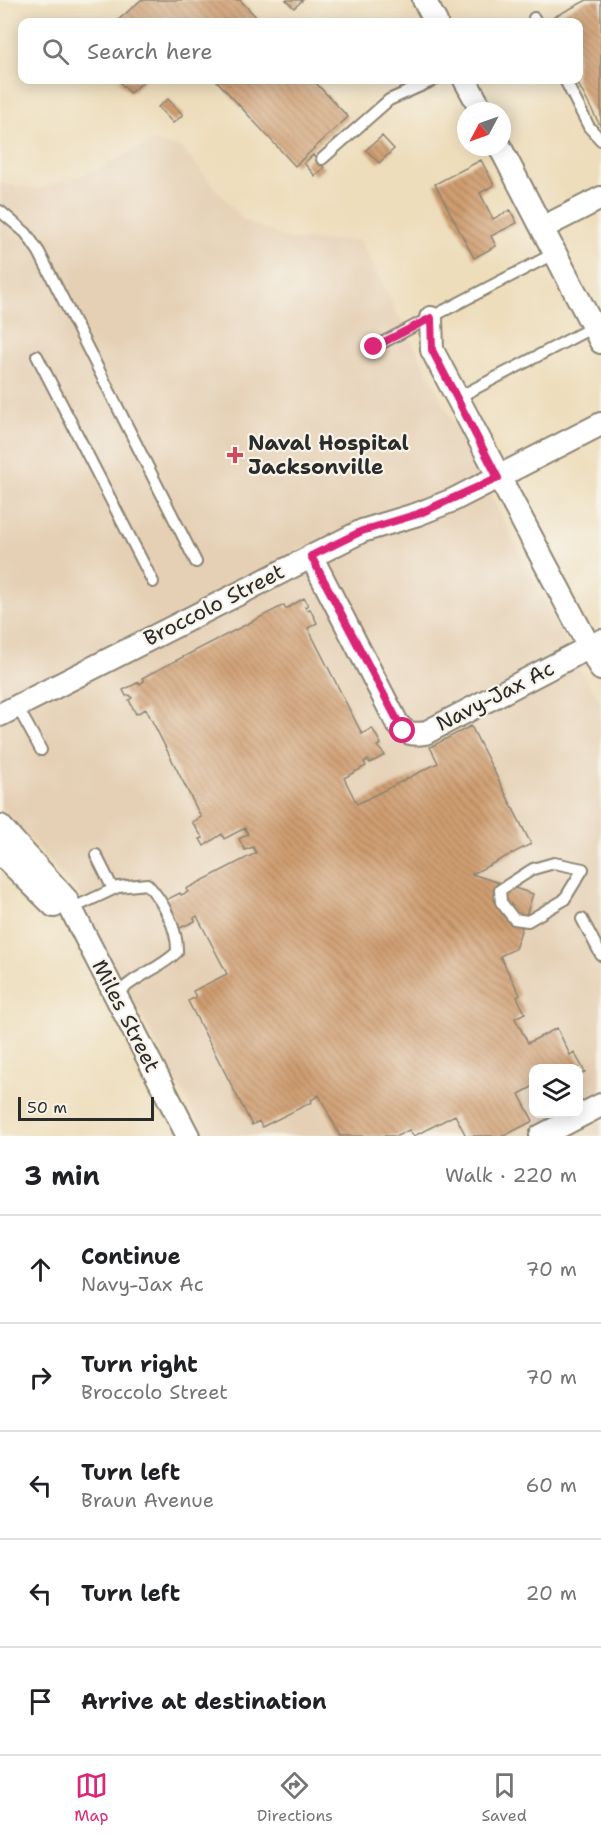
<!DOCTYPE html>
<html lang="en">
<head>
<meta charset="utf-8">
<style>
  body { margin:0; font-family:"Shantell Sans",sans-serif; background:#f6f6f6; color:#202124 }
  .controls { position:absolute; right:18px; bottom:18px; display:grid; overflow:hidden; border-radius:12px; box-shadow:0 3px 15px #0003 }
  .controls button { width:54px; height:54px; display:grid; place-items:center; padding:0; border:0; border-bottom:2px solid #e0e0e0; background:#fff; color:#202124; font:30px sans-serif }
  .compass { position:absolute; left:457px; top:102px; width:54px; height:54px; border-radius:50%; background:#fff; box-shadow:0 3px 15px #0003; rotate:229deg }
  .scale { position:absolute; left:18px; bottom:15px; width:136px; box-sizing:border-box; padding-left:6px; border:3px solid #2b2b2b; border-top:0; font-size:16px; line-height:21px; white-space:nowrap; color:#2b2b2b; -webkit-text-stroke:4px #f7f3e8; paint-order:stroke }
  .stop { position:absolute; width:18px; height:18px; margin:-14px; border:4px solid #db2777; border-radius:50%; background:#fff }
  .stop.end { background:#db2777; border-color:#fff; box-shadow:0 2px 6px #0008 }
  .list { margin:0; padding:0; list-style:none }
  h2 { display:flex; justify-content:space-between; align-items:center; height:78px; margin:0; padding:0 24px; font-size:26px }
  h2 small { font-size:20px; font-weight:400; color:#757577 }
  .list li { display:grid; grid-template-columns:39px 1fr auto; gap:18px; align-items:center; box-sizing:border-box; height:108px; padding:0 24px; border-top:2px solid #e0e0e0 }
  .list b { display:block; font-size:22px; white-space:nowrap }
  .list p { margin:0; font-size:20px; white-space:nowrap; color:#757577 }
  .list em { font-size:20px; font-style:normal; color:#757577 }
  .icon { flex:none; width:33px; height:33px; fill:none; stroke:currentColor; stroke-width:2; stroke-linecap:round; stroke-linejoin:round }
  .map { position:relative; flex:none; width:601px; height:1136px; overflow:hidden }
  .search { position:absolute; background:#fff; box-shadow:0 3px 15px #0003; left:18px; right:18px; top:18px; height:66px; display:flex; align-items:center; gap:15px; box-sizing:border-box; padding:0 21px; border-radius:12px; color:#757577; font-size:22px }
  .sheet { height:618px; background:#fff }
  nav { display:flex; justify-content:space-around; align-items:center; box-sizing:border-box; height:84px; border-top:2px solid #e0e0e0; background:#fff; font-size:16px; color:#757577 }
  nav a { display:grid; justify-items:center; gap:3px }
  nav .on { color:#db2777 }
  .map>svg:first-child { display:block }
</style>
</head>
<body>
<div class="map">
<svg width="601" height="1136" viewBox="0 0 601 1136">
  <defs>
    <pattern id="building-back-hatch" width="6" height="6" patternUnits="userSpaceOnUse" patternTransform="scale(1.5)"><rect width="6" height="6" fill="#d09e71"/><path d="M-1 5l2 2M0 0l6 6M5-1l2 2" fill="none" stroke="#a9815d"/></pattern>
  </defs>
  <rect width="100%" height="100%" fill="#f7f3e8"/>
  <filter id="ink" filterUnits="userSpaceOnUse"><feTurbulence type="fractalNoise" baseFrequency=".0167" numOctaves="2"/><feDisplacementMap in="SourceGraphic" scale="12" xChannelSelector="R" yChannelSelector="G"/><feConvolveMatrix kernelMatrix="1 2 1 2 8 2 1 2 1" color-interpolation-filters="sRGB"/></filter>
  <filter id="wash" filterUnits="userSpaceOnUse"><feTurbulence type="fractalNoise" baseFrequency=".008" numOctaves="4" result="noise"/><feDisplacementMap in="SourceGraphic" scale="24" xChannelSelector="R" yChannelSelector="G"/><feGaussianBlur stdDeviation="1.35" result="paint"/><feColorMatrix in="noise" values="0 0 0 0 0 0 0 0 0 0 0 0 0 0 0 0 0 1.4 0 .05"/><feComposite in="paint" operator="in"/></filter>
  <g filter="url(#wash)">
    <rect width="100%" height="100%" fill="#edddbb"/>
    <!-- built -->
    <path fill="#e5d0b5" fill-rule="evenodd" d="M153 141 181 148 243 220 289 240H360L580 670 601 702V1136H206L75 889 0 806V184L39 189 97 170ZM534 1068H578V1114H534Z"/>
    <g id="blocks">
      <!-- building -->
      <path fill="url(#building-back-hatch)" d="M141 0H240L261 22H116Z
        M286 0H303L294 8Z
        M587 0H601V127L576 80 578 22 546 21Z
        M118 80H145L130 93Z
        M216 80H313L348 117 295 166Z
        M168 99 183 115 173 123 158 107Z
        M382 136 394 149 379 163 366 150Z
        M313 155 324 168 315 176 304 163Z
        M481 160 494 185 480 193 493 219 510 210 517 223 491 236 496 246 474 258 435 184Z
        M304 598 308 605 305 607 307 610 310 609 317 623 308 628 362 734 372 728 381 744 377 746 385 755 370 763 368 760 364 762 366 766 344 778 357 804 438 763 430 747 471 726 531 844 472 874 533 894 515 949 500 956 520 995 517 997 525 1013 515 1018 528 1043 557 1028 570 1055 574 1052 585 1072 578 1075V1068H534V1086L519 1094 533 1121 504 1136H466L455 1115 414 1136 409 1130 397 1136H340L319 1095 311 1100 312 1102 262 1127 259 1121 252 1125 188 1001 196 997 193 991 227 974 197 916 194 918 195 921 178 929 164 901 180 893 181 895 188 892 186 889 256 853 253 847 245 850 239 839 248 834 245 828 224 839 222 834 204 846 200 839 203 838 192 822 201 817 146 709 136 714 129 700 132 698 130 695 126 696 123 690 139 682 140 684 144 681 142 678 284 605 286 609Z"/>
    </g>
  </g>
  <g filter="url(#ink)">
    <use href="#blocks" fill-opacity="0" stroke="#8c8473" stroke-width="1.5"/>
    <g fill="none" stroke-linecap="round" stroke-linejoin="round">
      <defs>
        <path id="lane" d="M534 18 536 22
          M565 80 589 127 601 140
          M322 159 389 100 434 80
          M0 211 26 233 39 252 196 562
          M374 347 555 253
          M37 356 153 582
          M457 398 593 327
          M17 706 41 750
          M96 855 113 889
          M554 863 583 869 564 900 528 921 514 919 501 902 500 890 533 869Z
          M71 909 118 887 147 884C163 901 178 929 177 952 157 971 135 975 115 996
          M582 919 601 955"/>
        <path id="street" d="M424 0 436 22
          M465 80 482 111
          M500 147 601 342
          M542 228 601 198
          M431 318 432 350 601 669
          M311 556 397 723C405 734 412 735 425 733L601 641
          M0 715 362 531 418 514 453 500 601 424
          M0 826 66 899 188 1136
          M0 853 54 906
          M541 1136 601 1105"/>
      </defs>
      <!-- lane casing -->
      <use href="#lane" stroke="#8c8473" stroke-width="14"/>
      <!-- street casing -->
      <use href="#street" stroke="#8c8473" stroke-width="26"/>
      <!-- lane -->
      <use href="#lane" stroke="#fff" stroke-width="10"/>
      <!-- street -->
      <use href="#street" stroke="#fff" stroke-width="22"/>
    </g>
  </g>
  <g fill="none" stroke-linecap="round" stroke-linejoin="round" filter="url(#ink)">
    <!-- route -->
    <path stroke="#db2777" stroke-width="8" d="M374 347 431 318 432 350 498 478 418 514 362 531 311 556 403 731"/>
  </g>
  <!-- markers -->
  <path fill="#d1495b" stroke="#f7f3e8" stroke-width="2" d="M232 446h6v6h6v6h-6v6h-6v-6h-6v-6h6z"/>
  <g text-anchor="middle" dominant-baseline="central" stroke-width="4.5" stroke-linejoin="round" paint-order="stroke">
    <!-- poi labels -->
    <g font-size="21" font-weight="bold" fill="#2b2b2b" stroke="#f7f3e8" text-anchor="start">
      <text x="248" y="443">Naval Hospital<tspan x="248" dy="24">Jacksonville</tspan></text>
    </g>
    <!-- street labels -->
    <g font-size="21" fill="#2b2b2b" stroke="#f7f3e8">
      <text transform="translate(214 605) rotate(-27)">Broccolo Street</text>
      <text transform="translate(495 696) rotate(-27)">Navy-Jax Ac</text>
      <text transform="translate(126 1016) rotate(63)">Miles Street</text>
    </g>
  </g>
</svg>
<div class="controls">
<button><svg class="icon" aria-label="layers" viewBox="0 0 24 24"><path d="M12 4l9 5-9 5-9-5zM3 14l9 5 9-5"/></svg></button>
</div>
<svg class="compass" viewBox="-18 -18 36 36"><path d="M0-13l5 13h-10z" fill="#e53935"/><path d="M0 13l5-13h-10z" fill="#757577"/></svg>
<div class="scale">50 m</div>
<div class="stop" style="left:403px;top:731px"></div>
<div class="stop end" style="left:374px;top:347px"></div>
<div class="search"><svg class="icon" aria-label="search" viewBox="0 0 24 24"><circle cx="10" cy="10" r="6"/><path d="M15 15l6 6"/></svg>Search here</div>
</div>
<section class="sheet">
<h2>3 min<small>Walk · 220 m</small></h2>
<ul class="list">
<li><svg class="icon" aria-label="ahead" viewBox="0 0 24 24"><path d="M12 20V5M6 11l6-6 6 6"/></svg><div><b>Continue</b><p>Navy-Jax Ac</p></div><em>70 m</em></li>
<li><svg class="icon" aria-label="right" viewBox="0 0 24 24"><path d="M7 20v-9h11M14 6l5 5-5 5"/></svg><div><b>Turn right</b><p>Broccolo Street</p></div><em>70 m</em></li>
<li><svg class="icon" aria-label="left" viewBox="0 0 24 24"><path d="M17 20v-9H6M10 6l-5 5 5 5"/></svg><div><b>Turn left</b><p>Braun Avenue</p></div><em>60 m</em></li>
<li><svg class="icon" aria-label="left" viewBox="0 0 24 24"><path d="M17 20v-9H6M10 6l-5 5 5 5"/></svg><div><b>Turn left</b></div><em>20 m</em></li>
<li><svg class="icon" aria-label="arrive" viewBox="0 0 24 24"><path d="M6 21V4h12l-3 4 3 4H6"/></svg><div><b>Arrive at destination</b></div></li>
</ul>
</section>
<nav>
<a class="on"><svg class="icon" aria-label="map" viewBox="0 0 24 24"><path d="M3 6l6-2 6 2 6-2v14l-6 2-6-2-6 2zM9 4v14M15 6v14"/></svg>Map</a>
<a><svg class="icon" aria-label="directions" viewBox="0 0 24 24"><path d="M12 3l9 9-9 9-9-9zM9 14v-3h6M13 9l2 2-2 2"/></svg>Directions</a>
<a><svg class="icon" aria-label="saved" viewBox="0 0 24 24"><path d="M7 4h10v16l-5-4-5 4z"/></svg>Saved</a>
</nav>
</body>
</html>
